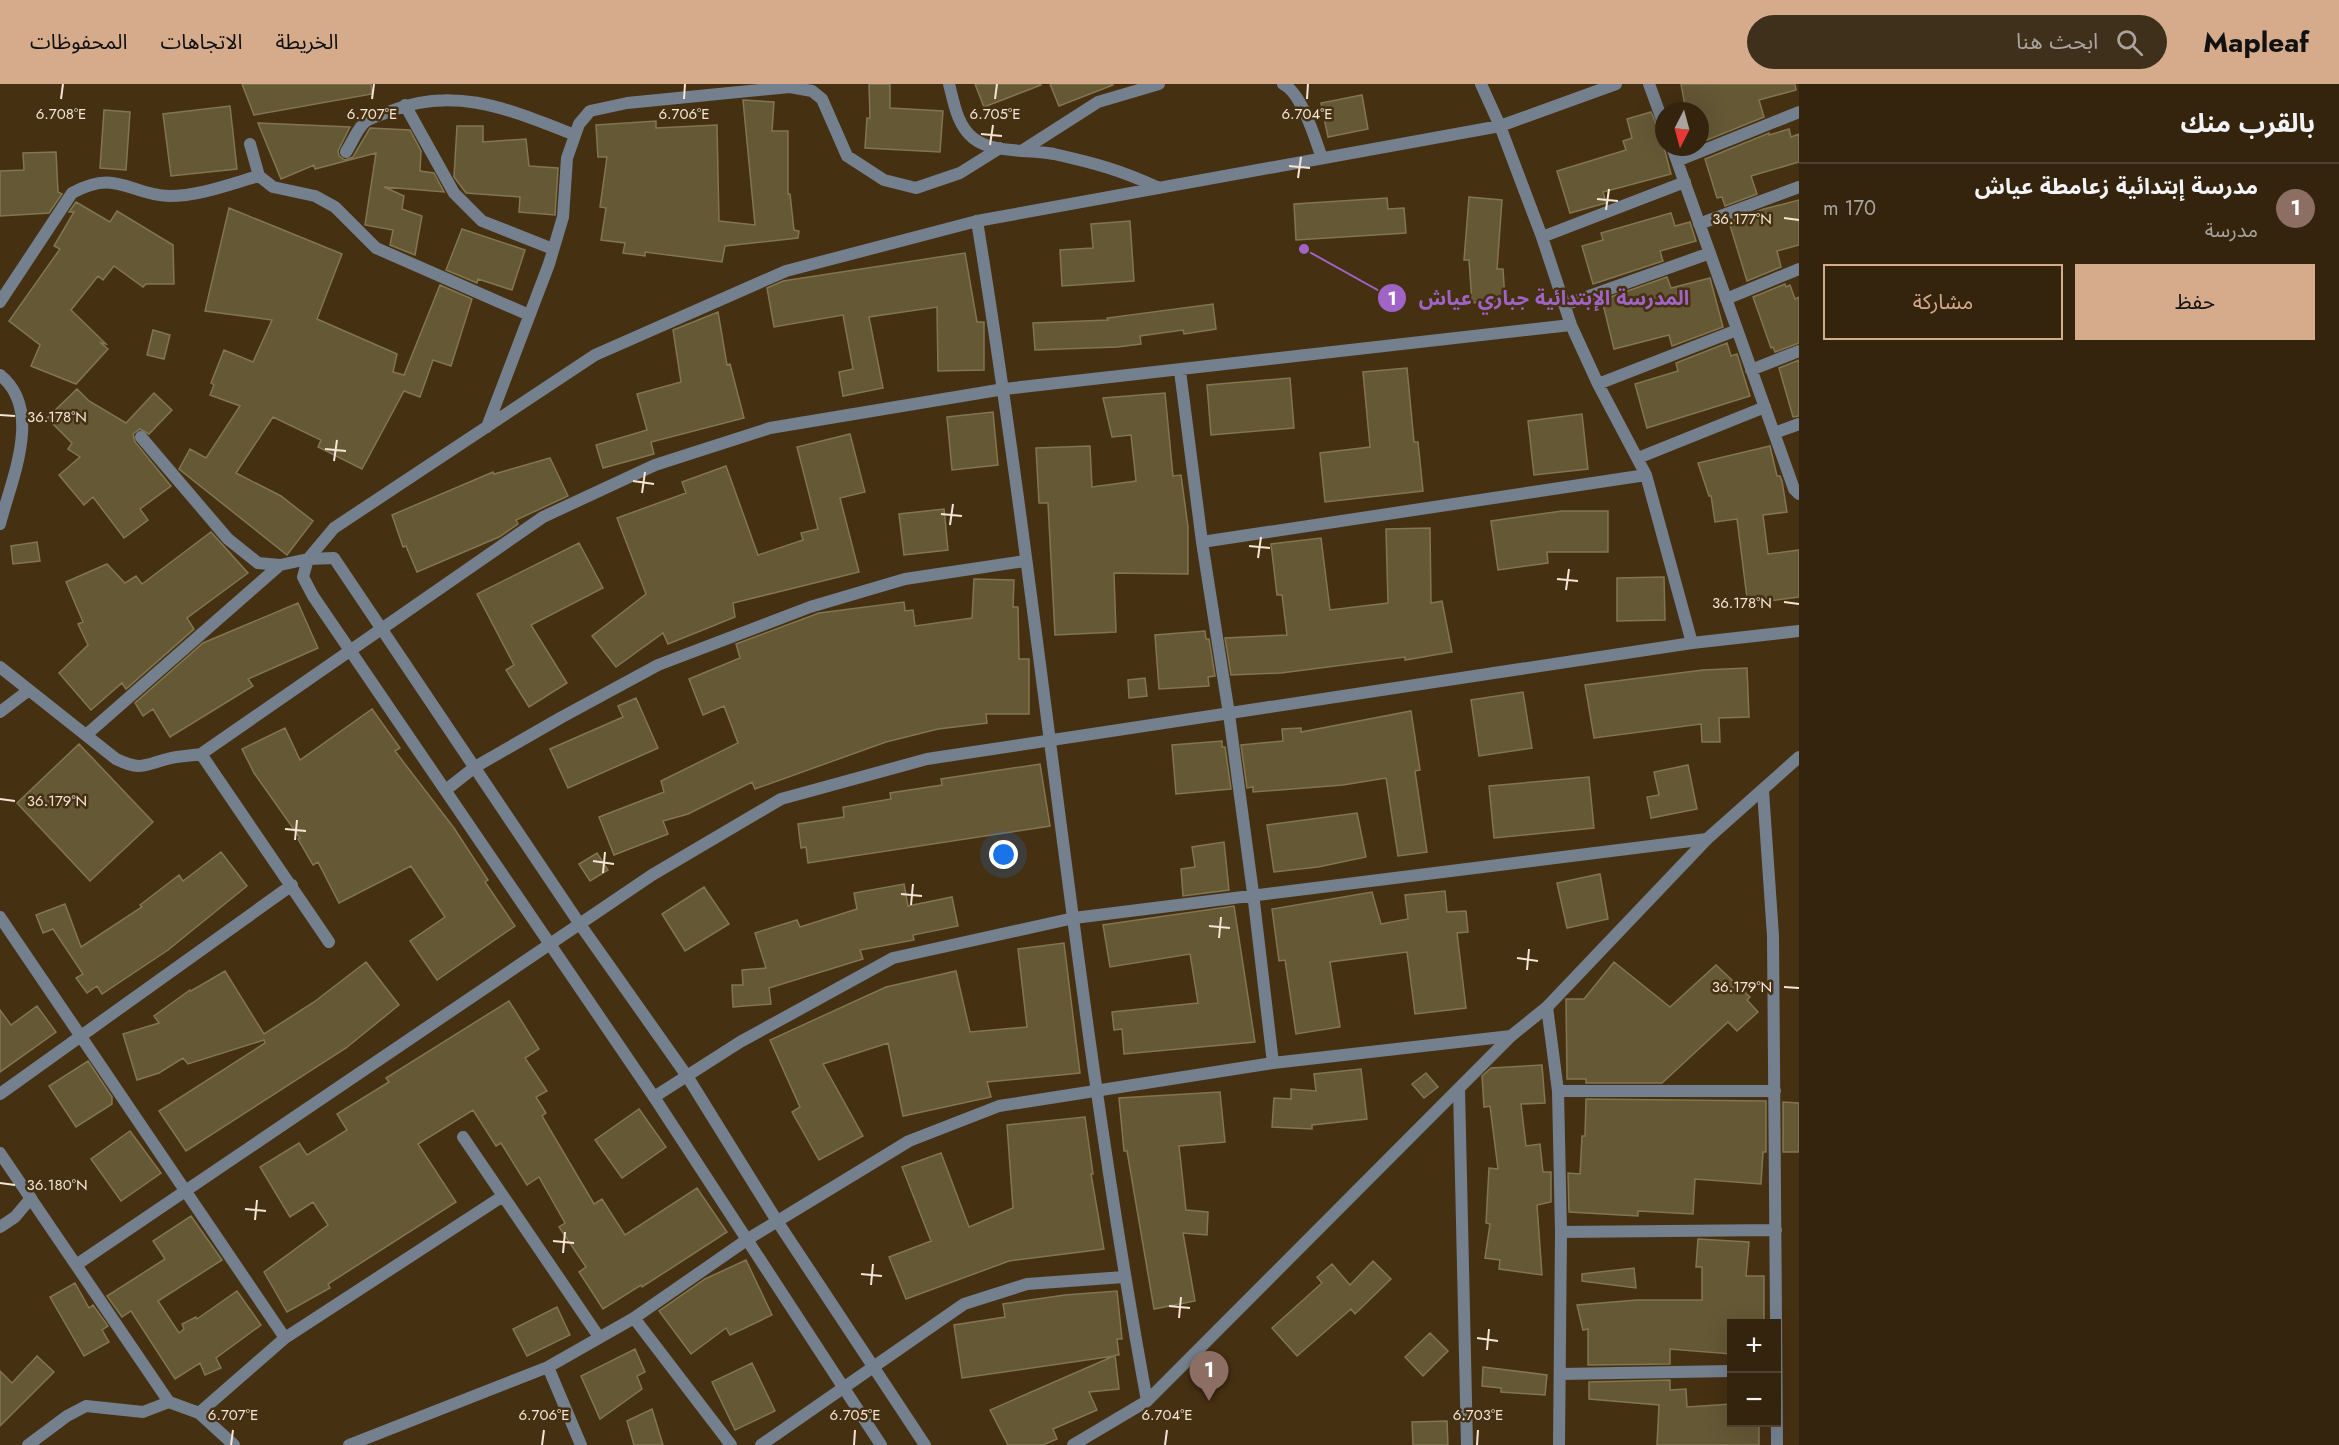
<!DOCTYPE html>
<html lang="ar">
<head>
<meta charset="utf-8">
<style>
  body { margin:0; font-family:Jost,"Noto Sans Arabic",sans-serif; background:#3f301c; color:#f1f3f6; direction:rtl }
  .controls { position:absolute; right:18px; bottom:18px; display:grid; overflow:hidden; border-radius:0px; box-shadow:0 6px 24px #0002 }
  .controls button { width:54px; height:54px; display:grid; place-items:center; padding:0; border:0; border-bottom:2px solid #4e412e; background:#34240e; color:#f1f3f6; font:30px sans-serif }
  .compass { position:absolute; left:1655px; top:18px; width:54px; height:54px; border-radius:50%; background:#34240e; box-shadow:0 6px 24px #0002; rotate:186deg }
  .you { position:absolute; left:1004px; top:771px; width:21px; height:21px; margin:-15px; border:4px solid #fff; border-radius:50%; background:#1a73e8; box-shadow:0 0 0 9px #1a73e833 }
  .badge { display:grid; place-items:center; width:39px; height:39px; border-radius:50%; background:#d6ab8b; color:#fff; font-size:20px; font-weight:700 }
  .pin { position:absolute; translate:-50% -50px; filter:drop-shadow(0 2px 3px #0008) }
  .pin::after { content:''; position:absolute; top:32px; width:21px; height:18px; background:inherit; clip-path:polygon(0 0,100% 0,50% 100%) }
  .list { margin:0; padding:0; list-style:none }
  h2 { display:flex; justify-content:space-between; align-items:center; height:78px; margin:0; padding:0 24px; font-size:26px }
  h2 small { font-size:20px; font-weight:400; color:#a9a49e }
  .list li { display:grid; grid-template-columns:39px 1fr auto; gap:18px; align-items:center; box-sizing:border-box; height:84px; padding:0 24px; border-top:2px solid #4e412e }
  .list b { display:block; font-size:22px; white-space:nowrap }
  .list p { margin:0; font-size:20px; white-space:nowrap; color:#a9a49e }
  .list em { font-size:20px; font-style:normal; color:#a9a49e }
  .actions { display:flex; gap:12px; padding:18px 24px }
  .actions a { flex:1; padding:14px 0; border:2px solid #d6ab8b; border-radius:0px; text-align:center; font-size:21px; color:#d6ab8b }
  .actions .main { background:#d6ab8b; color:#111 }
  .icon { flex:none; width:33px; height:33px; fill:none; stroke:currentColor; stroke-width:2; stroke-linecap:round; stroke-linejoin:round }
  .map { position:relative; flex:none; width:1799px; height:1361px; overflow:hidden; direction:ltr }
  header { display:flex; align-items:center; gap:36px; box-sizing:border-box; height:84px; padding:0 30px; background:#d6ab8b; color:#111 }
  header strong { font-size:28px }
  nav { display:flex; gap:33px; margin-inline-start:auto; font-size:21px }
  .search { width:420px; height:54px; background:#3f301c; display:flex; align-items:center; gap:15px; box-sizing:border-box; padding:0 21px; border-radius:33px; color:#a9a49e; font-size:22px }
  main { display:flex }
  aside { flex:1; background:#34240e }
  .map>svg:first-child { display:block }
</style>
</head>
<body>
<header>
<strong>Mapleaf</strong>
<div class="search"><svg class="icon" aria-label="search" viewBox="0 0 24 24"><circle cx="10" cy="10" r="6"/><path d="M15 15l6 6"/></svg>ابحث هنا</div>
<nav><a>الخريطة</a><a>الاتجاهات</a><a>المحفوظات</a></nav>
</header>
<main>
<aside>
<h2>بالقرب منك<small></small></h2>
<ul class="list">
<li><span class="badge" style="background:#8d6e63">1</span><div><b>مدرسة إبتدائية زعامطة عياش</b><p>مدرسة</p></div><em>170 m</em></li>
</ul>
<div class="actions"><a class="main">حفظ</a><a>مشاركة</a></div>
</aside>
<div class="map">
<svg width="1799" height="1361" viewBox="0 0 1799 1361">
  <rect width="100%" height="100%" fill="#463012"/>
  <!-- building -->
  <path fill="#645835" stroke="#827651" stroke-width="1.5" d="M242 0H371L372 10 254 31Z
    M869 0H890V24L943 27 940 68 865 64 867 34H870Z
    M975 0H1041V1L984 23Z
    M1050 0H1112L1113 1 1059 22Z
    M1681 0H1795L1796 6 1759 16 1764 33 1700 59V27H1686Z
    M1362 11 1368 45 1328 53 1321 19Z
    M743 16 774 18 772 47H788V110H790L794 146 799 147 798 154 725 162 722 178 645 168V172L623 169 625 159 601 156 606 124 600 123 607 73H598L596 41 656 37V44L717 41 719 137 755 141Z
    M230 22 237 85 171 92 163 30Z
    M104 26 130 28 126 86 100 84Z
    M1651 28 1660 48 1671 90 1603 108 1606 119 1570 129 1557 87 1626 66 1623 57 1632 54 1627 35Z
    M258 39 350 43 338 67 339 72 345 76 353 73 370 44 410 46 421 67 420 87 434 89 444 108 384 103 404 112 402 125 422 132 415 171 390 161 393 146 365 141 376 69 315 85 314 81 281 95Z
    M457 42H483V58L526 55 529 82 558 84 555 131 519 128 520 113 466 109 454 93Z
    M1789 45 1791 53 1799 50V78L1751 92 1757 110 1725 122 1722 113 1717 114 1705 75 1769 49V51Z
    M56 68 58 108 62 110 49 129 0 132V87L24 86 23 69Z
    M1469 113 1502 116 1497 185H1503L1505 216 1472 219 1469 176H1464Z
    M1387 114 1388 125 1404 124 1406 149 1296 156 1294 120Z
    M1799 116V161L1777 167 1781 183 1747 197 1729 138 1764 125Z
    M76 118 110 138 117 127 173 161 174 200H146L143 203 114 182 103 196 98 192 71 226 106 260 101 259 108 265 76 300 31 282 40 261 9 237 60 165 54 162 74 128H69Z
    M229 124 342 170 317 235 397 270 393 288 404 291 440 201 472 215 451 282 433 276 420 313 404 307 362 385 318 363 321 356 273 333 236 389 281 412 313 437 287 471 179 385 190 365 206 374 240 322 210 311 214 301 211 299 224 266 253 278 272 236 205 227Z
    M1671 129 1675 142 1690 138 1696 157 1660 167 1663 177 1593 200 1582 162 1603 156 1601 149Z
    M1130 137 1134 197 1062 202 1060 166 1093 164 1091 140Z
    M462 145 525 166 512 206 478 195 477 199 446 186Z
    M965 169 977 238H984V286L938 287 937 223 869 233 883 304 843 312 839 288 853 285 843 231 774 243 767 204 783 197Z
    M1667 193 1671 204 1710 194 1723 243 1672 262 1669 251 1614 265 1602 216Z
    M1785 200 1786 203 1790 201 1795 215 1799 213V259L1775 268 1773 263 1771 264 1753 213Z
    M1213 220 1216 245 1184 250 1183 246 1140 252 1141 260 1117 263 1035 266 1033 239 1108 236 1107 234Z
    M718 228 727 281 730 280 744 334 651 358 654 370 603 384 596 361 647 346 637 310 681 298 673 246Z
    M153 246 170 251 164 275 147 271Z
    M1727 259 1731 272 1737 270 1750 312 1647 344 1635 300 1678 287 1676 279Z
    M1799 276V332L1793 333 1779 284Z
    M1407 284 1414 358H1418L1423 407 1325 418 1320 369 1370 363 1363 288Z
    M1290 294 1294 344 1211 351 1207 301Z
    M77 305 89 317 126 339 154 309 172 326 149 350 140 345 133 350 135 358 171 402 140 425 148 436 124 454 93 413 84 421 59 391 80 373 68 365 72 359 47 334Z
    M1165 309 1173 392 1181 391 1188 443V490L1114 489 1116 548 1055 551 1048 419H1039L1036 364 1090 362 1092 403 1136 397 1131 351 1112 353 1103 314Z
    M993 328 998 381 952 386 947 333Z
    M1582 330 1588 385 1534 391 1528 337Z
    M850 350 865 408 840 414 859 488 733 519 735 533 668 560 663 549 616 583 592 552 646 510 617 434 686 409 682 398 726 382 758 471 803 456 801 449 818 445 797 363Z
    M1770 362 1777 392H1780L1782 397 1787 428 1763 431 1768 470 1799 466V513L1761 518 1760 512 1747 514 1737 435 1715 438 1711 412H1709L1698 379Z
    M550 374 568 412 516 436 518 440 499 453 417 488 406 462 403 463 392 431 493 388 494 390Z
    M944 425 948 466 904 471 899 430Z
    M1562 427H1608V468H1547L1548 479 1498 486 1491 437Z
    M1430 444 1431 519 1442 517 1452 568 1405 576V573L1281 589 1231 591 1225 554 1287 551 1282 511H1277L1271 460 1321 454 1330 526 1388 519 1386 445Z
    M211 448 248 489 187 534 194 545 126 605 122 599 91 626 59 589 88 561 78 540 83 538 66 498 107 480 125 499 136 492 142 500Z
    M37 458 40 477 13 480 11 462Z
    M579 459 603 504 531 541 567 599 529 623 506 586 514 581 477 510Z
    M1664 493 1665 536 1617 537V494Z
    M974 495 1014 496 1013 523H1018L1019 575H1029V630H986L987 639 938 645 886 658 755 705 752 698 688 730 663 737 668 750 614 771 599 733 664 708 661 697 738 659 724 622 703 631 689 595 740 574 736 560 819 529 904 518 905 527 913 526 915 542 972 534Z
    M298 519 318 564 248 595 253 602 170 653 153 625 143 632 135 619 203 559Z
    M1205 547 1206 555H1209L1215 592 1208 593 1209 602 1159 605 1155 551Z
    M1747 584 1749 633 1719 634 1720 658H1702L1701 640 1594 654 1585 601 1703 586Z
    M1145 594 1147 612 1129 614 1128 596Z
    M1523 608 1532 664 1479 672 1471 616Z
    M636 614 658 664 568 704 550 665 623 633 618 622Z
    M372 625 400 664 395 667 454 744 488 796 485 798 515 842 437 896 410 857 445 833 411 782 339 819 318 778 313 781 298 755 300 754 254 689 242 665 285 644 300 676Z
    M1411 627 1420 686 1415 687 1427 768 1398 772 1386 694 1343 701 1253 708V703L1247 704 1241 661 1283 657 1282 645 1301 644V648Z
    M1222 657V663H1225L1231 705 1176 710 1172 661Z
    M79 660 153 738 90 797 17 719Z
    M1040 680 1050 742 808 779 806 763 801 764 798 740 844 733 843 723 891 715 890 709 942 701 941 695Z
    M1688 681 1697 725 1651 734 1647 713 1659 711 1654 688Z
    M1589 693 1594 744 1494 754 1489 702Z
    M1357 729 1366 773 1318 783 1274 788 1267 741Z
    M1224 758 1229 806 1183 812 1181 785 1195 783 1192 763Z
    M221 768 247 802 168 866 102 910 97 902 87 909 76 894 83 890 53 845 43 849 36 831 65 820 81 863 142 823 140 821 179 791 183 797Z
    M597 769 608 786 590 797 579 780Z
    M1600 790 1608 835 1567 844 1557 799Z
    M904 800 908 822 952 813 958 842 913 851 914 856 860 866 863 875 769 904 771 920 733 923 732 901H743L742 886 766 884 755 849 797 836 800 843 857 825 854 809Z
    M704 803 729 840 685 867 662 830Z
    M1445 807 1447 828 1466 827 1468 848 1457 849 1466 924 1415 930 1407 868 1330 878 1340 943 1296 950 1285 876 1279 877 1272 825 1372 808 1381 840 1408 835 1405 811Z
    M1234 822 1255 958 1124 970 1122 945 1114 946 1112 928 1198 919 1190 870 1110 883 1103 841Z
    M1064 859 1080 989 987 998 991 1013 903 1032 888 959 823 980 863 1052 819 1076 792 1028 800 1023 770 956 886 903 956 887 970 948 1027 943 1018 865Z
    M366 878 399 921 346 964 186 1067 159 1027 265 959 264 956 188 980 183 974 159 989 137 996 123 950 159 939 154 932 190 906 191 907 225 887 264 950 314 918Z
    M1614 878 1670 923 1716 881 1750 913 1747 916 1758 928 1737 947 1728 938 1662 999H1586V995H1567L1566 915H1584Z
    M509 917 539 965 525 974 547 1007 536 1013 546 1029 542 1032 594 1120 602 1115 625 1151 697 1104 727 1148 642 1203 641 1201 603 1225 579 1188 586 1183 559 1143 565 1139 539 1093 527 1101 501 1059 496 1062 473 1026 418 1060 456 1118 328 1200 330 1204 287 1228 264 1188 328 1141 313 1118 290 1133 260 1083 299 1059 307 1071 347 1046 337 1030 389 998 386 994Z
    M37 922 56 948 0 988V926L11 941Z
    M88 977 112 1013V1020L76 1043 49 1002Z
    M1542 981 1545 1019 1521 1020 1526 1062 1540 1060 1543 1088H1551V1118L1537 1121 1542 1191 1499 1185 1500 1176 1485 1174 1490 1140 1486 1139 1489 1084 1498 1085 1490 1022 1484 1023 1482 992 1491 984Z
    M1361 985 1367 1035 1312 1041V1045L1272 1043 1274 1014 1291 1015V1005L1316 1007 1314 990Z
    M1426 989 1438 1003 1424 1014 1412 1000Z
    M1220 1008 1225 1058 1179 1062 1186 1126 1208 1128 1207 1151 1183 1149 1195 1217 1154 1225 1127 1067H1124L1119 1014Z
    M1586 1015 1766 1017V1068H1763L1761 1100 1695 1095 1693 1130 1638 1127V1132L1569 1128 1568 1089 1580 1090 1582 1052H1585Z
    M1783 1018 1799 1019V1068H1783Z
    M639 1025 666 1063 622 1094 595 1056Z
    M1085 1033 1093 1090H1091L1104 1165 1009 1177 906 1215 889 1173 931 1157 902 1083 941 1069 969 1143 1013 1124 1007 1041Z
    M130 1047 161 1089 121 1117 91 1075Z
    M191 1132 222 1176 158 1217 179 1249 184 1245 182 1240 196 1233 197 1235 237 1207 261 1241 216 1274 221 1284 205 1291 200 1279 175 1295 131 1227 122 1233 107 1212 165 1175 153 1157Z
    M1698 1155 1749 1158 1746 1192H1764V1239H1731V1270L1670 1265V1280L1588 1281V1245L1583 1246 1577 1221 1637 1216H1702V1183H1696Z
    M746 1176 772 1231 730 1251 726 1244 691 1270 659 1227 705 1195Z
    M1373 1177 1391 1195 1355 1230 1351 1225 1297 1272 1272 1244 1322 1199 1317 1193 1332 1180 1350 1201Z
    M1634 1184 1636 1204 1582 1197V1190Z
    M75 1199 89 1224 93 1221 108 1242 102 1246 109 1258 84 1272 50 1213Z
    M1117 1207 1122 1255H1117L1119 1271H1115L1119 1305 1089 1308 1097 1326 1053 1345 1057 1355 1043 1361H1008L990 1326 1114 1272 962 1294 954 1241 1005 1233 1003 1220 1065 1211Z
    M557 1223 570 1251 527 1272 513 1245Z
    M1430 1249 1448 1267 1423 1292 1405 1273Z
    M635 1265 645 1288 637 1292 642 1305 600 1335 581 1292Z
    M37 1272 54 1288 0 1342V1287L12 1299Z
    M752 1279 775 1327 735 1346 712 1298Z
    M1483 1283 1547 1291 1545 1311 1501 1308V1304L1482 1302Z
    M1670 1296V1306L1686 1305 1687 1323 1731 1320V1338H1759V1361H1657L1659 1321 1589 1315V1298Z
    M652 1325 663 1361H634L627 1337Z
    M1447 1337 1448 1361H1413L1412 1338Z"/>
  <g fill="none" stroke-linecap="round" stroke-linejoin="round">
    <!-- minor -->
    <path stroke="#74808d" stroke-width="12" d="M949 0C954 19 957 41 973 54 993 70 1029 65 1054 70 1094 79 1121 86 1159 104
      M1283 0C1302 9 1315 55 1322 74
      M1481 0 1500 42 1616 0
      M1649 0 1664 41
      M405 21 454 109 482 137 553 165
      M250 60 259 92 273 103 315 112 335 123 376 164 529 231
      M1672 63 1794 405 1799 410
      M1023 66 1098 18 1159 0
      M346 68C352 59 358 43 366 37 372 33 381 31 388 28 455 0 513 27 575 51
      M1677 77 1799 28
      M1699 140 1799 103
      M1542 153 1685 98
      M1726 215 1799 185
      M0 218 72 109C117 84 129 111 169 112 200 112 230 100 259 92
      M1564 221 1710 169
      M1751 286 1799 267
      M1180 287 1202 458 1229 630 1253 809 1273 979
      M0 291C44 326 11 396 0 440
      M1598 300 1737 246
      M487 343 549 180 563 133 567 74 579 40 590 27 627 19 790 3 812 7 822 15 847 72 884 96 916 104 960 89 1000 64
      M1774 349 1799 340
      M141 353 228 455 258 479 280 481 308 475 334 444 595 271 786 187 977 137 1500 42 1542 153 1571 241 1598 300 1646 391 1692 559
      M1638 374 1765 323
      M1202 458 1646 391
      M0 583 116 675C141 687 144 681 167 675 178 672 190 672 201 670L543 433 655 381 770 344 1004 305 1571 241
      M0 628 29 606
      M86 651 280 481
      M201 670 329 858
      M447 705 475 683 562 633 658 581 810 523 905 495 1025 477
      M1763 707 1773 852 1777 1361
      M0 833 285 1254
      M1547 923 1558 1007 1561 1148 1559 1361
      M1459 1005 1467 1361
      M1558 1007H1775
      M0 1010 292 801
      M654 1013 740 958 893 874 1074 834 1707 755
      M463 1053 599 1253
      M0 1143 15 1133 31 1114
      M1561 1148 1776 1146
      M634 1234 731 1361
      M548 1283 581 1361
      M1560 1290 1732 1287
      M199 1329 285 1254 503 1112
      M28 1361 67 1332 86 1322 143 1328 169 1318
      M349 1361 548 1283 634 1234 748 1155 909 1057 999 1022 1273 979 1511 952
      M761 1361 964 1220 1027 1200 1124 1193"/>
    <!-- tertiary -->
    <path stroke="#74808d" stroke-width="12" d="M977 137C1041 529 1075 926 1147 1317
      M0 1069 169 1318 199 1329 234 1361
      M76 1181 652 791 781 715 927 675 1692 559 1799 547
      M881 1361 654 1013 313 512 303 493 308 475 334 474 579 839 687 992 777 1137 925 1361
      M1073 1361 1147 1317 1511 952 1547 923 1707 755 1799 673"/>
  </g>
  <!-- ticks -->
  <path fill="none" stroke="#f4e5d5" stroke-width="2" d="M61 15 63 0M372 15 374 0M684 15 685 0M995 15 997 0M1307 15 1308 0M981 50 1002 52M990 61 993 41M1289 82 1310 84M1298 94 1301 73M1597 115 1618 117M1606 126 1609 105M1784 134 1799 136M0 331 15 332M325 365 346 367M334 377 337 356M633 397 654 400M642 409 645 388M941 430 962 432M950 441 953 420M1249 462 1270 464M1258 474 1261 453M1557 495 1578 497M1566 506 1569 485M1784 518 1799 520M0 715 15 717M285 745 306 747M295 756 297 736M593 777 614 780M603 789 605 768M901 810 922 812M911 821 913 800M1209 842 1230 844M1219 854 1221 833M1517 874 1538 877M1527 886 1529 865M1784 903 1799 904M0 1099 15 1101M245 1125 266 1127M255 1136 257 1116M553 1157 574 1159M563 1169 565 1148M861 1190 882 1192M871 1201 873 1180M1169 1222 1190 1224M1179 1234 1181 1213M1477 1254 1498 1257M1487 1266 1489 1245M231 1361 233 1346M542 1361 544 1346M854 1361 855 1346M1165 1361 1167 1346M1477 1361 1478 1346"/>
  <g font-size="15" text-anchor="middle" fill="#f4e5d5" stroke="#463012" stroke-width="5" stroke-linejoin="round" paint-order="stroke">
    <text x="61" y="35">6.708°E</text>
    <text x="372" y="35">6.707°E</text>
    <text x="684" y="35">6.706°E</text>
    <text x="995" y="35">6.705°E</text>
    <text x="1307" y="35">6.704°E</text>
    <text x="1742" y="140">36.177°N</text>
    <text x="57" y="338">36.178°N</text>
    <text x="1742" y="524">36.178°N</text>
    <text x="57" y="722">36.179°N</text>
    <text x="1742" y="908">36.179°N</text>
    <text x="57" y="1106">36.180°N</text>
    <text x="233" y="1336">6.707°E</text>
    <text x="544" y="1336">6.706°E</text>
    <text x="855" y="1336">6.705°E</text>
    <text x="1167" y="1336">6.704°E</text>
    <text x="1478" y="1336">6.703°E</text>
  </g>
  <!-- callouts -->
  <path fill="none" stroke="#9f64c6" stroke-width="2" d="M1304 165L1392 214"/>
  <g fill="#9f64c6" stroke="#463012" stroke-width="2">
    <circle cx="1304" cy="165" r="6"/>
    <circle cx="1392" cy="214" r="15"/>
  </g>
  <g font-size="18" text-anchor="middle" font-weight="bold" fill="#fff">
    <text x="1392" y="221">1</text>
  </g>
  <g font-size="20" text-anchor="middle" font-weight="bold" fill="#9f64c6" stroke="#463012" stroke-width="5" stroke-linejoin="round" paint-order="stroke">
    <text x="1554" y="221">المدرسة الإبتدائية جباري عياش</text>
  </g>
</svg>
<div class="controls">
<button>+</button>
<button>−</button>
</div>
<svg class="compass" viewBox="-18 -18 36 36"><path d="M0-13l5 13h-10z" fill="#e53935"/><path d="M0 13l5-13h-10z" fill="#a9a49e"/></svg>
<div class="you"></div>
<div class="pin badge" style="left:1209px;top:1317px;background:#8d6e63">1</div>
</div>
</main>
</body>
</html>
